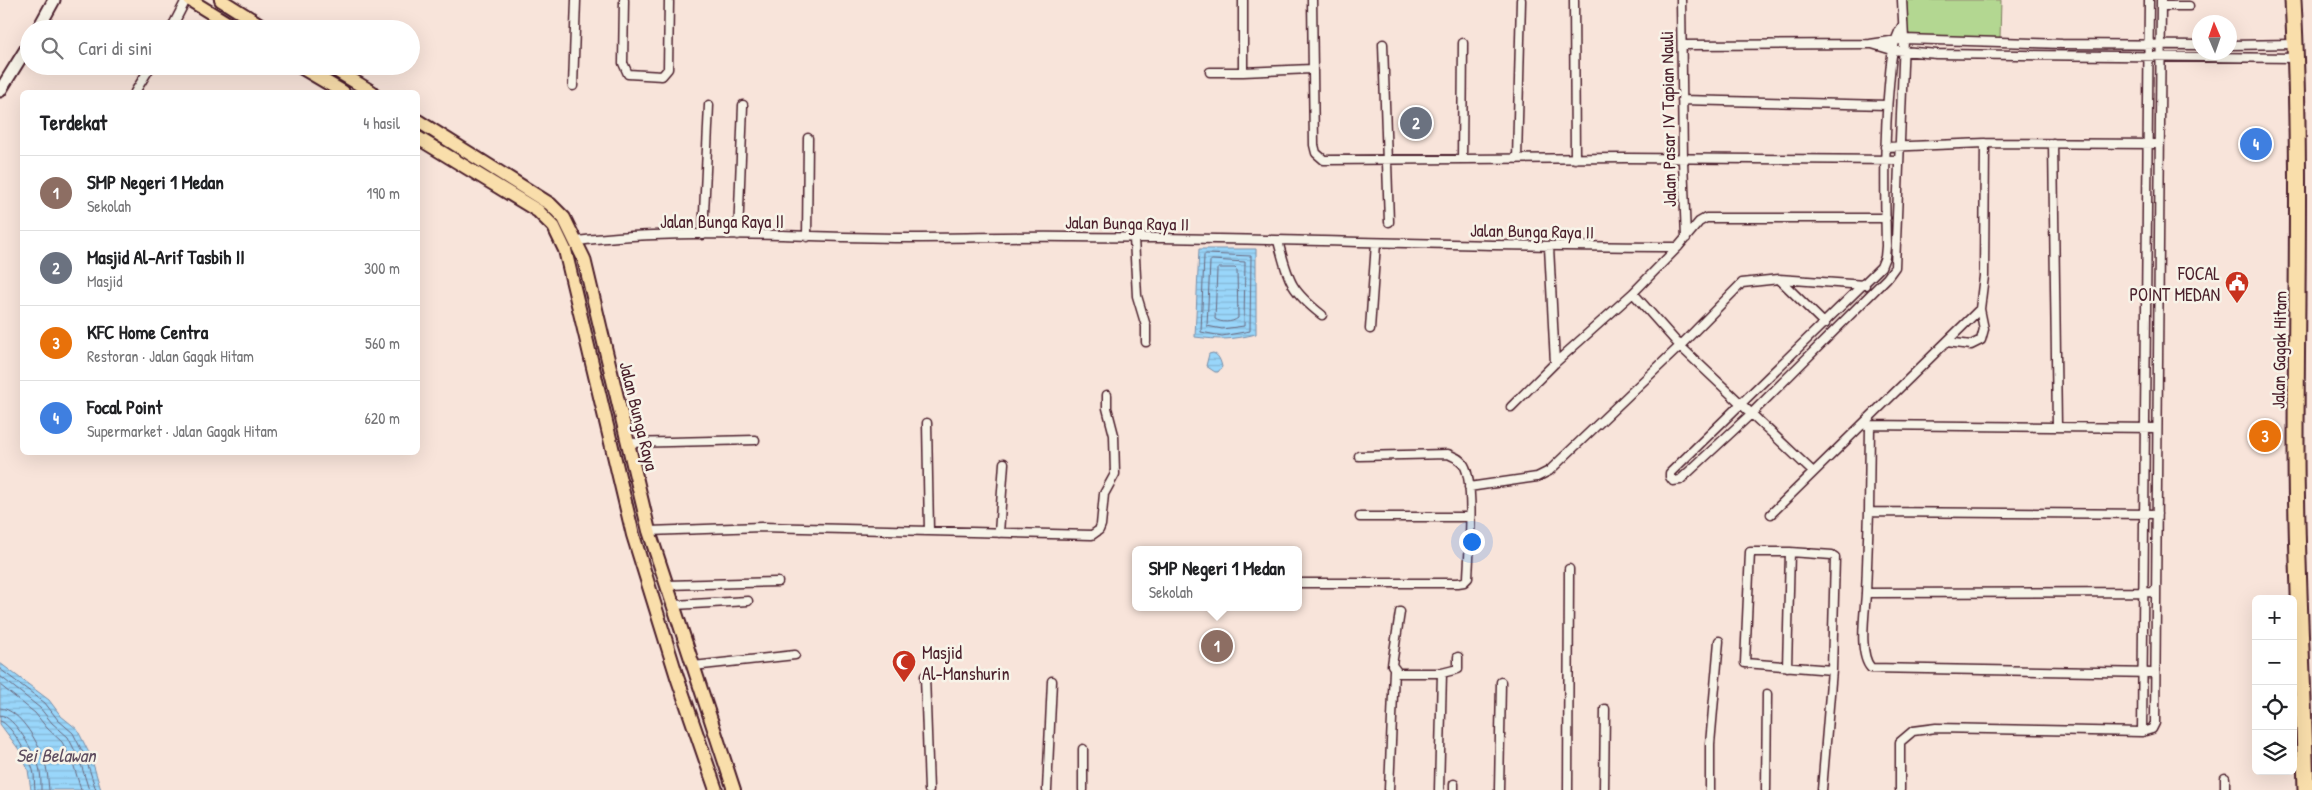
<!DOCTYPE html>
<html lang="id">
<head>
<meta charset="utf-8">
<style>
  body { margin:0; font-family:"Patrick Hand",sans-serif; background:#f6f6f6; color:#202124 }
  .controls { position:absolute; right:15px; bottom:15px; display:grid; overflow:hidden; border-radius:8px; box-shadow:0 5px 20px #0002 }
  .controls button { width:45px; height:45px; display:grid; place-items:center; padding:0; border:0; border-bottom:1px solid #e0e0e0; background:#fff; color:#202124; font:25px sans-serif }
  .compass { position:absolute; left:2192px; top:15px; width:45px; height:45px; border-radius:50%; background:#fff; box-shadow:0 5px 20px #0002; rotate:358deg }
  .you { position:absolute; left:1471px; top:541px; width:18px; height:18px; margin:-12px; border:4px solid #fff; border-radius:50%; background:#1a73e8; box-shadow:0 0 0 8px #1a73e833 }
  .badge { display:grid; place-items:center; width:32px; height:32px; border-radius:50%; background:#7c3aed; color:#fff; font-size:16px; font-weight:700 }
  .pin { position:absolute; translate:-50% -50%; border:2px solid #fff; box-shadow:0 1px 5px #0006 }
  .popup { position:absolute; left:1132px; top:546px; width:170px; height:65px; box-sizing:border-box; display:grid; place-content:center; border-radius:8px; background:#fff; filter:drop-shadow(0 1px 4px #0005); font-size:16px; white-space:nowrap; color:#757577 }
  .popup b { font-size:19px; color:#202124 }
  .popup::after { content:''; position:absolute; left:50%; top:100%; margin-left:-10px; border:10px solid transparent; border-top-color:#fff }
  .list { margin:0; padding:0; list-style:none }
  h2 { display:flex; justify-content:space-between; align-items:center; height:65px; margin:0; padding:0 20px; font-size:21px }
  h2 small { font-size:16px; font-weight:400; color:#757577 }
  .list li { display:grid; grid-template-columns:32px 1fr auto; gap:15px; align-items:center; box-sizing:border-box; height:75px; padding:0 20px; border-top:1px solid #e0e0e0 }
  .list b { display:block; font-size:19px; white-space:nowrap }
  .list p { margin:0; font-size:16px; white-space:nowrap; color:#757577 }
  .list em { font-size:16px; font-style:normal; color:#757577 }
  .icon { flex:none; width:28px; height:28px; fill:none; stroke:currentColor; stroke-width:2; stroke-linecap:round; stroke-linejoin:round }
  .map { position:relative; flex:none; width:2312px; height:790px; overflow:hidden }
  .search { position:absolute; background:#fff; box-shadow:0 5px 20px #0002; left:20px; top:20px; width:400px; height:55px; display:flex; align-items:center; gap:12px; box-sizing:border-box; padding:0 18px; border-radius:28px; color:#757577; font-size:19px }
  .panel { position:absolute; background:#fff; box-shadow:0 5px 20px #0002; left:20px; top:90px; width:400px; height:365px; border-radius:8px }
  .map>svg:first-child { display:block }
</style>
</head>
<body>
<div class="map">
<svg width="2312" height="790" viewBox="0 0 2312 790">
  <defs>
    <pattern id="water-rules" width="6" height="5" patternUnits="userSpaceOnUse" patternTransform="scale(1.25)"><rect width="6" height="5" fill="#99d6fa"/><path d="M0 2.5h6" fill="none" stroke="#85b7d6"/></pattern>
  </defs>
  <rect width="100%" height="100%" fill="#f8e4da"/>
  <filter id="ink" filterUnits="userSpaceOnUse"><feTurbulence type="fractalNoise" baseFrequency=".02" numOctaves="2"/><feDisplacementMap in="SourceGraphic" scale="10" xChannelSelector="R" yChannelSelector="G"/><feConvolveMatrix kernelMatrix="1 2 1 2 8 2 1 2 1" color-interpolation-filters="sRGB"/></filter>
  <g filter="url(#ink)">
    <!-- grass -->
    <path fill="#b3d791" stroke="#7e7b5e" d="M1909 0H2001L2000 39 1913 38 1907 31V2Z"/>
    <!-- water -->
    <path fill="url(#water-rules)" stroke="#798da7" d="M1199 249H1256V334C1232 340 1220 340 1195 337Z
      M1213 353C1219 355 1221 362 1222 367L1218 372H1215L1206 366 1209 354Z
      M0 663 49 700 61 716 77 729 91 757 101 790H31L28 770 20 751 0 724Z"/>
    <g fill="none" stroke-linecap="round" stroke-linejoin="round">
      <!-- shore -->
      <path stroke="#6a687e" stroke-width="1" d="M1206 254 1251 256 1250 331 1222 336 1201 332 1204 256Z
        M1212 260 1245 262 1244 326 1222 329 1207 326 1210 262Z
        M1219 268H1235L1237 270 1238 318C1232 323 1221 323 1215 319L1217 270Z
        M0 669 45 703 58 720 73 733 86 759 96 790
        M0 676 40 708 52 723 68 737 80 761 89 790
        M0 685 35 713 47 728 62 742 73 763 81 790
        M0 708C20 708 42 748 46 767 48 774 48 782 49 790
        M0 715C15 716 34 753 39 767 41 774 41 782 41 790
        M0 721C11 723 30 759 33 770 35 776 34 783 35 790"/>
      <defs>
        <path id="street" d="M624 0 623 63 628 74 662 76 668 69 669 0
          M1243 0V72L1312 69
          M1312 0 1314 145 1316 153 1324 160 1626 158 1899 160
          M1574 0 1575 159
          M1681 0 1683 160 1686 238
          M2161 6H2189
          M1902 26C1891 45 1891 64 1889 85 1884 139 1885 192 1886 246L1885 257 1881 267 1670 473V477L1673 481 1680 480 1751 414 1887 278 1895 267 1904 39 1902 0
          M171 29 186 0
          M1383 44 1389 222
          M1872 44 1892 50 1937 54 2296 58
          M1683 45 1870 44 1904 39 2062 44 2200 45
          M2230 45 2295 44
          M1210 72H1243
          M573 86 576 0
          M135 92 151 66
          M1682 100 1887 105
          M2053 143 2057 426
          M1885 147 1985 143 2159 144
          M1462 159 1463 43
          M1517 159 1521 0
          M703 235 709 105
          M738 235 743 105
          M807 237 808 138
          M1134 238 1137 296 1146 326V342
          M577 241C688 227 802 238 914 238 967 238 1021 236 1075 237 1276 238 1477 247 1678 247
          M1278 241C1289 281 1289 289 1322 315
          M1549 247 1555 363
          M1779 279 1825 324
          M1633 293 1680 346 1813 472
          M1370 329 1376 243
          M1947 342 1971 345 1981 340 1984 329 1980 309
          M1511 407 1555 363 1633 293 1678 247 1699 222 1706 218H1886
          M927 423 929 531
          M1866 425 2157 428
          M1870 425 1869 512 2157 514
          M627 443 755 440
          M1469 487 1537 477 1549 471 1680 346 1742 283 1779 279 1865 285
          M1869 512 1866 593 2156 592
          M1771 514 1980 309 1984 276 1985 143
          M1360 517H1470
          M649 531 761 527 1092 535 1099 530 1101 525 1104 494 1115 474 1114 435 1107 408V395
          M999 533 1004 463
          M1298 583H1458L1464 582 1468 578C1469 553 1475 484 1464 465 1460 458 1454 457 1448 454L1359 456
          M667 585 778 582
          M1866 593C1865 612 1858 654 1871 668L2154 673
          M674 605 748 601
          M1400 612 1392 665 1398 673H1442L1439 790
          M693 666 795 655
          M1787 667 1790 552
          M1442 673 1458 669V657
          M925 676 929 790
          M2142 732 2149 0
          M1083 749V790
          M2225 778V790
          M1454 784V790
          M1047 790 1052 681
          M1389 790 1394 670
          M1499 790 1501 682
          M1568 790 1569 569
          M1604 790 1605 709
          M1710 790V744L1719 641
          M1766 790 1767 694
          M1822 790 1832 670 1835 557 1832 555 1790 552H1750L1745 663 1832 670
          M1900 790V742L1913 731 1936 728 2142 732 2152 729 2155 723 2161 0"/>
        <path id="secondary" d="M38 29 54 0
          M0 91 29 44"/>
        <path id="primary" d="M190 0 237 29
          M221 0 267 29
          M299 66 343 92
          M329 66 372 92
          M418 121 550 204 564 218 584 259 649 531 734 790
          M418 138 538 211 554 227 565 250 633 535 677 677 716 790"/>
        <path id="highway" d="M2293 0C2301 149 2296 299 2296 449 2296 562 2303 676 2306 790"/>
      </defs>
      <!-- street casing -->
      <use href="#street" stroke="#4a1f2b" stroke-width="11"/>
      <!-- secondary casing -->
      <use href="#secondary" stroke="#4a1f2b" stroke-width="15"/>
      <!-- primary casing -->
      <use href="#primary" stroke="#4a1f2b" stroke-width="16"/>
      <!-- highway casing -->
      <use href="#highway" stroke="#4a1f2b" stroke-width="19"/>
      <!-- street -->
      <use href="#street" stroke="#f7f3e8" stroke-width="8"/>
      <!-- secondary -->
      <use href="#secondary" stroke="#f7f3e8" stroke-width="11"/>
      <!-- primary -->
      <use href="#primary" stroke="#f9deab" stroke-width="12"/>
      <!-- highway -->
      <use href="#highway" stroke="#f9deab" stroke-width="15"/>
    </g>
  </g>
  <!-- icons -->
  <defs>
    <symbol id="civic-pin" viewBox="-11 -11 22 30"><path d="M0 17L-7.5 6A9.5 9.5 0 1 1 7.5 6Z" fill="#c8321e" stroke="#f7f3e8"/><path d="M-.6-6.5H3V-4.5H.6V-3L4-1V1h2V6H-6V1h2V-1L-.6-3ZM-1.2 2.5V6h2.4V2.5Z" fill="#fff"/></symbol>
    <symbol id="mosque-pin" viewBox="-11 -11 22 30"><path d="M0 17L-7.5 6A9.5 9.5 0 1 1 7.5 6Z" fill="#c8321e" stroke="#f7f3e8"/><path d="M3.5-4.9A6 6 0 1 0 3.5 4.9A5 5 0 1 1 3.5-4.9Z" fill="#fff"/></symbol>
  </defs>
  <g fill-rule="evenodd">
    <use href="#civic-pin" x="2223" y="269" width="28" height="38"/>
    <use href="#mosque-pin" x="890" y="648" width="28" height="38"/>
  </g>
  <g text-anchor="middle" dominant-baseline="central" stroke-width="5" stroke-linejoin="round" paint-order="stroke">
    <!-- street labels -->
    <g font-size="18" fill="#4a1f2b" stroke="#f7f3e8">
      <text transform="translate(1668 119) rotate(-91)">Jalan Pasar IV Tapian Nauli</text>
      <text x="722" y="221">Jalan Bunga Raya II</text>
      <text transform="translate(1127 223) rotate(1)">Jalan Bunga Raya II</text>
      <text transform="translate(1532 231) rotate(1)">Jalan Bunga Raya II</text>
      <text transform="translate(2279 350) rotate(-89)">Jalan Gagak Hitam</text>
      <text transform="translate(639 416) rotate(76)">Jalan Bunga Raya</text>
    </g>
    <!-- poi labels -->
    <g font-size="18" fill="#4a1f2b" stroke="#f7f3e8" text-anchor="end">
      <text x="2220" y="273">FOCAL<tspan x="2220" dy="21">POINT MEDAN</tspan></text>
      <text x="922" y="652" text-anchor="start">Masjid<tspan x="922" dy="21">Al-Manshurin</tspan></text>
    </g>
    <!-- water labels -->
    <g font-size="19" font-style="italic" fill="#5e4d5f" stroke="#f7f3e8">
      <text x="56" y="755">Sei Belawan</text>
    </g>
  </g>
</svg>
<div class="controls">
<button>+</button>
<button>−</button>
<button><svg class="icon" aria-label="locate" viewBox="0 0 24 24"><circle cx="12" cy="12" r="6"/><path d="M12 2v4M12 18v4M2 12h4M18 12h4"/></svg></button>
<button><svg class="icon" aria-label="layers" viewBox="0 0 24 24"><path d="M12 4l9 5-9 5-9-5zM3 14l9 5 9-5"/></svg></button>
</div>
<svg class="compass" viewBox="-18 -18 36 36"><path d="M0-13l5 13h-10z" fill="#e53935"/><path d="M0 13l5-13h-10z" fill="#757577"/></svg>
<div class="you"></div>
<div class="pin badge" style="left:1217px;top:646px;background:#8d6e63">1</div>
<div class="popup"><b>SMP Negeri 1 Medan</b>Sekolah</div>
<div class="pin badge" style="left:1416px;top:123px;background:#6b7280">2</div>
<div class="pin badge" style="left:2265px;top:436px;background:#e8710a">3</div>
<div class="pin badge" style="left:2256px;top:144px;background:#3f7fe0">4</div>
<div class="search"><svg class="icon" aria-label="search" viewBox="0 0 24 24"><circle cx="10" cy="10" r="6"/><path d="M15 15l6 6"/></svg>Cari di sini</div>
<section class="panel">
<h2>Terdekat<small>4 hasil</small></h2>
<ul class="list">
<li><span class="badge" style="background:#8d6e63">1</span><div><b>SMP Negeri 1 Medan</b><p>Sekolah</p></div><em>190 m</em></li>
<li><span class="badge" style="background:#6b7280">2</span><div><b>Masjid Al-Arif Tasbih II</b><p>Masjid</p></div><em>300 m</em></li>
<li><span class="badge" style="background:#e8710a">3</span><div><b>KFC Home Centra</b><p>Restoran · Jalan Gagak Hitam</p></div><em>560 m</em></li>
<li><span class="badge" style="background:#3f7fe0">4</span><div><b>Focal Point</b><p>Supermarket · Jalan Gagak Hitam</p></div><em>620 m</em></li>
</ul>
</section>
</div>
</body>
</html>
